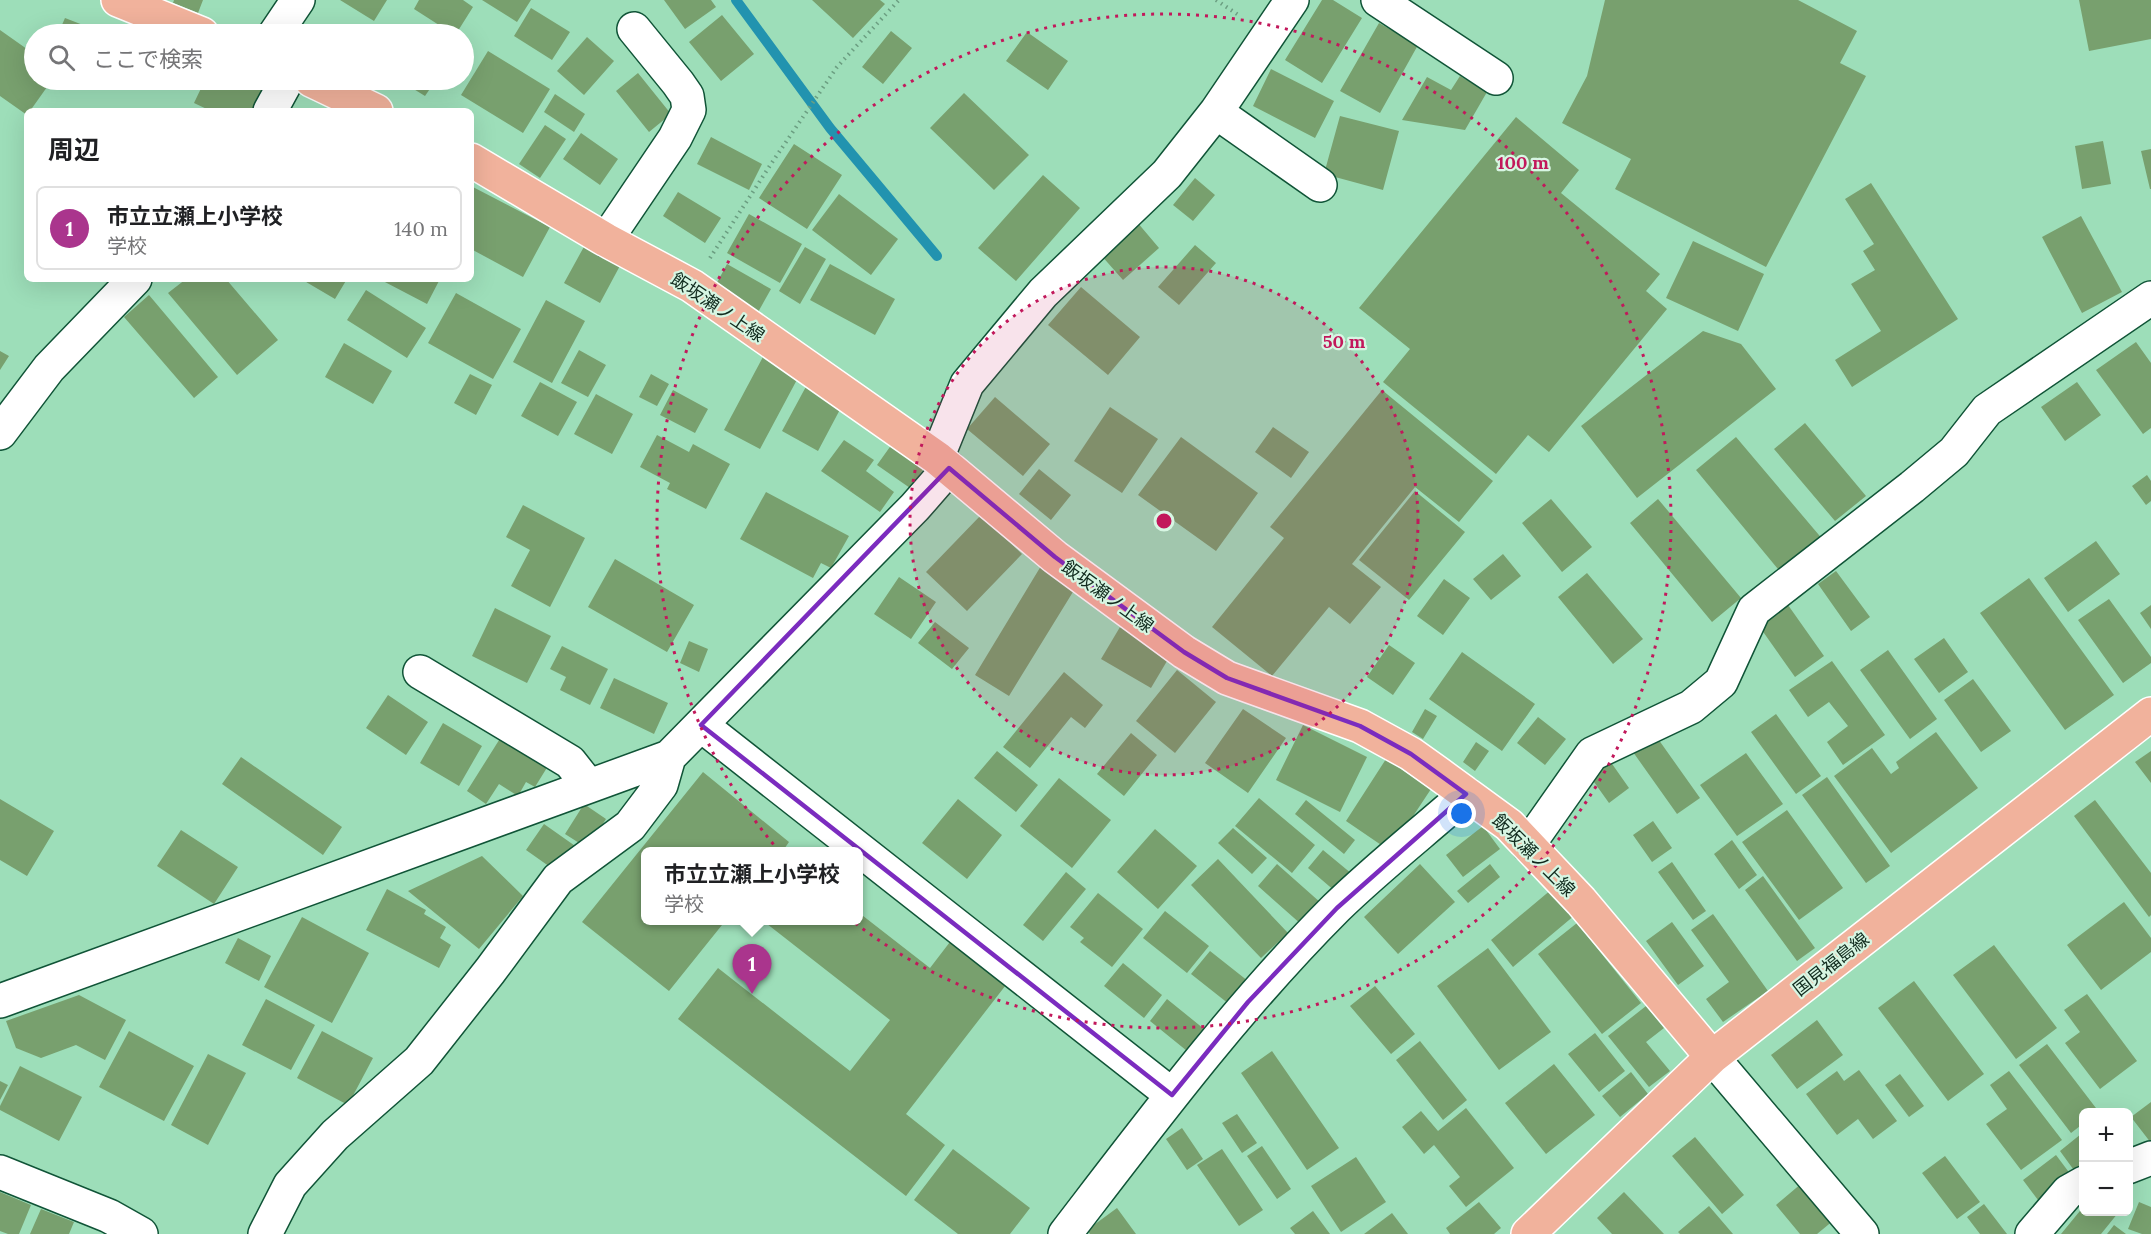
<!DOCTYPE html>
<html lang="ja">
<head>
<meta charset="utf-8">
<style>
  body { margin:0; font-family:Lora,"Noto Sans JP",serif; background:#f2f2f2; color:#202124 }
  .controls { position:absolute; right:18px; bottom:18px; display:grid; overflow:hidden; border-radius:9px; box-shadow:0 6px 24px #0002 }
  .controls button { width:54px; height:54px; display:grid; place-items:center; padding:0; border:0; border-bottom:2px solid #e0e0e0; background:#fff; color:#202124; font:30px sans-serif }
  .you { position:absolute; left:1462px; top:814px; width:21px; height:21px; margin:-15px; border:4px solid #fff; border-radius:50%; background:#1a73e8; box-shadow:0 0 0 9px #1a73e833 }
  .badge { display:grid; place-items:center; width:39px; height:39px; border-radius:50%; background:#aa358d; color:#fff; font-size:20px; font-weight:700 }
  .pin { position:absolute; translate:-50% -50px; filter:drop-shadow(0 2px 3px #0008) }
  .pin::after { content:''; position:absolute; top:32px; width:21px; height:18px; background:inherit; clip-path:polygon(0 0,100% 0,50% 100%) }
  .popup { position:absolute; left:641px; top:847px; width:222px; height:78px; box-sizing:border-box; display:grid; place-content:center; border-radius:9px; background:#fff; filter:drop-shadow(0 2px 4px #0005); font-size:20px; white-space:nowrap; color:#757577 }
  .popup b { font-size:22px; color:#202124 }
  .popup::after { content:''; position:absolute; left:50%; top:100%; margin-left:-12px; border:12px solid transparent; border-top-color:#fff }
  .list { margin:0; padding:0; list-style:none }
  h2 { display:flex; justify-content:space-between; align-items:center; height:78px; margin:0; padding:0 24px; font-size:26px }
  h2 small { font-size:20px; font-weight:400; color:#757577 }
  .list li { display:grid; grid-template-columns:39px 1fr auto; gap:18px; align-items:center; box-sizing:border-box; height:84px; margin:0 12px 12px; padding:0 12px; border:2px solid #e0e0e0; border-radius:9px }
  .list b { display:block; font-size:22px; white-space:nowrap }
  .list p { margin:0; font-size:20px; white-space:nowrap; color:#757577 }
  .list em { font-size:20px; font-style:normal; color:#757577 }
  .icon { flex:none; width:33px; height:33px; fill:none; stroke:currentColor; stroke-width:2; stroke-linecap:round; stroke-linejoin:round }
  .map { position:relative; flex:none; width:2151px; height:1234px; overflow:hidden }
  .search { position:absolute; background:#fff; box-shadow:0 6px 24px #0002; left:24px; top:24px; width:450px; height:66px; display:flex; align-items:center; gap:15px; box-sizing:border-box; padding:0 21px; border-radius:33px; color:#757577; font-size:22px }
  .panel { position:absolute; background:#fff; box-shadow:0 6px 24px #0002; left:24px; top:108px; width:450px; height:174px; border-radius:9px }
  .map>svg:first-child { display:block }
</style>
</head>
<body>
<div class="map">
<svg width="2151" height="1234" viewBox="0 0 2151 1234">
  <rect width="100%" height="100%" fill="#9ddeb9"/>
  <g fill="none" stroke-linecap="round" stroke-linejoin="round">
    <!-- stream -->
    <path stroke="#2293af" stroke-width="10" d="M736 0 830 128 937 256"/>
  </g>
  <!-- building -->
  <path fill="#78a06e" d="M174 0H203L198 13 173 3Z
    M340 0H387L374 21Z
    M419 0H463L473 7 456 34H453L414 9Z
    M482 0H531L517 22Z
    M664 0H711L716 7 685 29Z
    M812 0H880L885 4 853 38Z
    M1322 0H1333L1362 18 1322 83 1285 60Z
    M1605 0H1798L1857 31 1840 63 1866 76 1766 267 1615 189 1631 159 1562 123 1587 76Z
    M2079 0H2151V39L2089 51Z
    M531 8 570 32 552 60 514 36Z
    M722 15 754 54 721 81 689 42Z
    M65 18 101 32 100 34H58Z
    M1379 23 1418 45 1380 113 1340 91Z
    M0 30 34 54V80H52L30 111H27V115L0 96Z
    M891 31 912 48 883 84 862 67Z
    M1027 32 1068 61 1048 90 1006 61Z
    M587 37 614 61 584 95 557 71Z
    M488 51 550 89 523 133 461 95Z
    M1271 69 1334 101 1315 138 1253 106Z
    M638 73 671 114 649 132 616 91Z
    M1460 76 1487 92 1465 130 1402 120 1427 77 1451 90Z
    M205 80H243L265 90 255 111H211L194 103Z
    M399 80H436L425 96Z
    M964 93 1029 155 994 190 930 128Z
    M555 94 585 114 574 132 544 112Z
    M1340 116 1399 131 1383 190 1324 174Z
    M1516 117 1579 170 1561 193 1660 274 1646 291 1667 309 1549 452 1528 435 1496 474 1383 382 1410 349 1359 308Z
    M545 125 566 139 540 178 519 164Z
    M581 133 618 159 600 185 563 159Z
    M711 137 762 164 749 190 697 164Z
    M2103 141 2111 184 2082 189 2075 146Z
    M794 144 842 175 807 229 759 198Z
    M2151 149V189H2150L2141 151Z
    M1043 175 1080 208 1016 281 978 248Z
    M1195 178 1215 195 1193 221 1173 205Z
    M1871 183 1958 319 1852 387 1835 360 1881 331 1851 284 1875 270 1863 251 1874 244 1845 199Z
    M471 186 550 227 523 277 471 249Z
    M678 192 721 218 705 243 663 216Z
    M839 194 898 239 871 275 812 230Z
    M749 214 802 244 780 283 727 253Z
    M2081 216 2122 292 2082 313 2042 237Z
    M1137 222 1159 248 1123 280 1100 254Z
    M1693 241 1764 274 1738 331 1666 298Z
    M586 243 622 262 600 303 564 283Z
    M1195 245 1216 263 1179 305 1158 287Z
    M805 247 826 259 800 304 779 291Z
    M727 264 771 289 757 314 713 290Z
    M830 264 895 299 875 335 810 300Z
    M186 279H226L278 340 237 375 168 293Z
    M301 279H347L335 299Z
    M384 279H440L427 304 383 281Z
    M1081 287 1140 337 1108 375 1048 325Z
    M366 290 426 328 407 358 347 320Z
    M456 293 521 329 493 379 428 343Z
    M149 295 218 377 194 398 124 317Z
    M546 300 585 321 552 383 513 362Z
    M1703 331 1741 344 1776 389 1637 498 1581 426Z
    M2136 342 2151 363V428L2143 434 2096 370Z
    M344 343 392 371 373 404 325 377Z
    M579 350 606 365 588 397 561 383Z
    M0 351 9 356 0 370Z
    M764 355 800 374 760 449 724 430Z
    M470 374 492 385 476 415 454 403Z
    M651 374 669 384 657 406 639 397Z
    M809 381 845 400 818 451 782 431Z
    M540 382 577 402 558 436 521 416Z
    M2077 382 2101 415 2065 441 2041 407Z
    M673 390 708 409 695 433 660 415Z
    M1382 390 1493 481 1459 522 1415 487 1352 564 1381 587 1350 624 1329 607 1272 676 1212 627 1284 538 1270 527Z
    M596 394 633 414 612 454 574 434Z
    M995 397 1050 444 1023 476 967 429Z
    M1110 407 1158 439 1122 493 1074 461Z
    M1805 423 1866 496 1835 521 1774 449Z
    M1273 427 1309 452 1291 478 1255 452Z
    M657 435 689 452 693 444 730 464 706 509 667 489 670 483 640 467Z
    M1181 437 1258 493 1216 551 1138 495Z
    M1736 437 1824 541 1783 575 1696 470Z
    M844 440 874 460 866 471 894 492 880 512 821 471Z
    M892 444 925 467 910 488 877 465Z
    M1039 469 1071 495 1051 520 1019 494Z
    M2147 475 2151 481V501L2146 505 2132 486Z
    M1415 491 1465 532 1409 600 1359 560Z
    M766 492 849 536 831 568 821 563 813 578 740 539Z
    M1551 499 1592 547 1562 572 1522 523Z
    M1658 499 1741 598 1712 622 1630 523Z
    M523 505 585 538 550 607 511 586 530 550 506 537Z
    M981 515 1022 554 967 611 926 572Z
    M2096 541 2120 574 2068 612 2044 578Z
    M1503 554 1521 576 1491 600 1473 579Z
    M615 559 694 605 667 652 588 607Z
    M1041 566 1076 587 1009 696 975 675Z
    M1836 571 1870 617 1851 631 1818 584Z
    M1587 573 1643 639 1613 664 1558 597Z
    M899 577 936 602 911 639 874 614Z
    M2029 578 2114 695 2065 730 1980 613Z
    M1444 579 1470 598 1443 635 1417 616Z
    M2109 599 2151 657V663L2123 683 2078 620Z
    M1788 605 1824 656 1795 677 1759 626Z
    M2151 605V629L2140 613Z
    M495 608 551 636 527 683 472 656Z
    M935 622 969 648 952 669 918 643Z
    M1120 627 1170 656 1151 688 1101 659Z
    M1944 638 1968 672 1939 693 1914 659Z
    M689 641 708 649 699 672 680 663Z
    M1389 645 1415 663 1393 695 1367 677Z
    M562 646 608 669 590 705 560 690 566 677 550 669Z
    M1888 650 1937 719 1910 739 1860 670Z
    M1462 652 1535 704 1502 751 1429 699Z
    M1832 661 1885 735 1843 765 1827 742 1848 726 1829 702 1808 717 1789 690Z
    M1177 670 1216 702 1175 753 1136 721Z
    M1064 672 1103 705 1085 728 1071 717 1030 768 1003 747Z
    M614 678 668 703 654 734 600 708Z
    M1973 679 2011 731 1981 752 1944 700Z
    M388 695 428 722 406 755 366 728Z
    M1243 709 1286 738 1248 793 1205 763Z
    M1425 709 1437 716 1423 739 1412 732Z
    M1776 714 1821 776 1796 794 1751 732Z
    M1538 717 1566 739 1545 765 1517 743Z
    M443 723 482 746 459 786 420 763Z
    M1303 725 1367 757 1340 812 1276 780Z
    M1936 732 1978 788 1891 853 1834 776 1872 748 1891 774 1899 768 1896 762Z
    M1131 733 1157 755 1124 796 1097 774Z
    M1656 736 1700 798 1677 814 1633 752Z
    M501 737 548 766 535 787 526 782 518 796 499 784 486 804 467 791Z
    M1476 742 1489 751 1475 771 1463 762Z
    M997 751 1038 785 1016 812 974 778Z
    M2151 751V783L2135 762Z
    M1746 753 1783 804 1737 836 1700 785Z
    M241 757 342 827 323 855 222 784Z
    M1386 759 1431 789 1390 851 1346 821Z
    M1610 761 1629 788 1609 803 1589 775Z
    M703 772 789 842 782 852H646V920H726L669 991 582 922Z
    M1827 777 1890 866 1866 883 1802 795Z
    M1059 778 1111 820 1072 868 1020 826Z
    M1259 798 1315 845 1292 873 1235 826Z
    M0 799 54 831 27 876 0 860Z
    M958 799 1002 835 967 879 922 843Z
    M1306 800 1355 840 1344 854 1295 814Z
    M2095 800 2151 873V915L2149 917 2074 816Z
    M584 804 606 819 587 848 565 834Z
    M1787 810 1843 888 1799 920 1742 842Z
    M1653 821 1672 848 1652 862 1633 835Z
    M544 824 578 848 560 874 526 850Z
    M1483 826 1500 849 1463 877 1446 855Z
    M1233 828 1267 858 1252 874 1218 843Z
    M1155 829 1197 866 1158 909 1117 872Z
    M181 830 238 867 214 904 157 866Z
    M1732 840 1757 875 1739 889 1714 854Z
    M1323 850 1352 874 1336 892 1308 868Z
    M482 856 523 896 479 949 408 891Z
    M1218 859 1288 933 1261 958 1191 885Z
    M1672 862 1706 911 1693 920 1658 872Z
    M1277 864 1321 903 1302 925 1258 886Z
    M1420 864 1455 902 1398 954 1364 917Z
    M1490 864 1500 877 1468 903 1457 891Z
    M1066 872 1086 889 1043 941 1023 925Z
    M1763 876 1815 948 1797 961 1745 890Z
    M387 889 426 910 424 914 446 927 440 938 451 945 439 968 366 930Z
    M1552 889 1575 915 1513 967 1491 940Z
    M1098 893 1143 929 1112 967 1080 942 1084 938 1070 927Z
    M2124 902 2151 938V952L2101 990 2067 945Z
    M1165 911 1209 946 1187 973 1143 938Z
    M858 912 930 968 953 938 1009 981 906 1114 945 1145 906 1196 678 1019 718 968 850 1071 890 1020 762 920H858Z
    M1713 914 1768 991 1723 1022 1706 999 1729 982 1691 930Z
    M302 917 369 953 332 1023 264 987Z
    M1672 922 1704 966 1678 985 1646 941Z
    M1577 923 1641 1003 1602 1034 1538 954Z
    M238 938 271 956 259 981 225 963Z
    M1994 945 2057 1028 2016 1059 1953 975Z
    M1488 948 1551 1032 1499 1070 1437 986Z
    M1210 951 1253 985 1234 1008 1191 974Z
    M1123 963 1162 995 1144 1018 1104 986Z
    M1914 981 1984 1074 1948 1101 1878 1008Z
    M1375 986 1415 1034 1391 1054 1350 1006Z
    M2087 994 2137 1061 2100 1089 2065 1043 2080 1032 2064 1010Z
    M79 995 126 1020 105 1060 76 1045 41 1058 16 1048 6 1021Z
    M266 999 315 1025 291 1070 242 1045Z
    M1167 999 1209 1033 1192 1055 1150 1021Z
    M1646 1006 1664 1028 1646 1042 1670 1071 1649 1087 1608 1036Z
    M1817 1020 1843 1055 1797 1089 1771 1055Z
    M129 1031 194 1066 164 1121 99 1087Z
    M322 1031 373 1058 348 1105 297 1078Z
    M1595 1033 1625 1071 1599 1092 1568 1054Z
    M1420 1041 1467 1100 1443 1120 1396 1060Z
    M2047 1044 2099 1112H2084V1123L2071 1133 2019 1065Z
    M1272 1051 1339 1148 1307 1170 1241 1073Z
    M208 1054 246 1073 208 1145 171 1125Z
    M1554 1064 1595 1115 1546 1154 1505 1103Z
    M20 1066 82 1097 59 1141 0 1110V1106Z
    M1859 1070 1897 1121 1873 1139 1858 1119 1837 1135 1806 1094 1837 1071 1844 1081Z
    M2009 1071 2062 1140 2021 1170 1986 1124 2007 1109 1990 1085Z
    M1631 1072 1648 1094 1620 1117 1602 1096Z
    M1900 1074 1924 1106 1909 1117 1885 1085Z
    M0 1081 8 1085 0 1100Z
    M2151 1102V1143L2131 1117Z
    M1466 1108 1514 1168 1466 1207 1449 1186 1460 1177 1434 1145 1424 1154 1402 1127 1421 1111 1438 1131Z
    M1237 1114 1257 1143 1242 1153 1222 1123Z
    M1182 1128 1203 1159 1187 1170 1166 1139Z
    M2081 1134 2084 1137V1167L2076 1173 2060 1151Z
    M1695 1137 1744 1195 1722 1214 1672 1156Z
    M1262 1146 1291 1189 1277 1199 1247 1156Z
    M953 1149 1030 1208 1010 1234H958L914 1200Z
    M1222 1149 1263 1210 1239 1226 1197 1165Z
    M2056 1155 2074 1179 2041 1204 2023 1180Z
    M1945 1156 1980 1202 1957 1219 1922 1173Z
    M1356 1157 1386 1202 1341 1232 1311 1186Z
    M1802 1183 1834 1220 1817 1234H1800L1776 1205Z
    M0 1192 31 1205 19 1234H8L0 1231Z
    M1624 1192 1664 1234H1612L1597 1218Z
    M1479 1202 1501 1228 1494 1234H1450L1446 1228Z
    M2139 1202 2151 1207V1234H2142L2128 1229Z
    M1984 1204 2007 1234H1980L1967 1217Z
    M1709 1206 1733 1234H1680L1678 1232Z
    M2084 1206V1212L2118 1213 2101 1234H2061Z
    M1117 1208 1136 1234H1090L1087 1230Z
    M41 1209 74 1222 69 1234H30Z
    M1313 1211 1330 1234H1295L1290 1228Z
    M1392 1213 1408 1234H1364Z
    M2114 1225 2126 1234H2107Z"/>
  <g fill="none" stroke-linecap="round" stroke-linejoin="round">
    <defs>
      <path id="minor" d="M1378 0 1496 78
        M275 34 298 0
        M270 111 287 80
        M1216 112 1320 185
        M606 240 675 138 689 110 687 96 678 83 634 29
        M0 433 49 368 135 279
        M937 458 967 384 1043 293 1167 174 1216 112 1292 0
        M420 672 570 762 589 786
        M701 725 1172 1095
        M1528 845 1592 754 1691 707 1721 682 1754 610 1912 487 1954 452 1987 410 2151 298
        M0 1001 669 757 915 507 949 468
        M1712 1057 1862 1234
        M2128 1167 2151 1158
        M0 1172 109 1216 141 1234
        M265 1234 290 1185 335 1135 419 1061 490 971 558 879 630 826 661 785 669 757
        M1065 1234C1151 1122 1236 1008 1336 908 1377 868 1423 832 1466 794
        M2032 1234 2068 1192 2084 1183"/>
      <path id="major" d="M118 0 202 34
        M311 80 376 111
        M471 160 606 240 692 286 937 458 1055 557 1184 652 1227 678 1360 726 1411 754 1439 774 1509 825 1581 901 1712 1057
        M1528 1234 1712 1057 2151 714"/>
    </defs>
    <!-- minor casing -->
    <use href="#minor" stroke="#105437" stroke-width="36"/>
    <!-- major casing -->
    <use href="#major" stroke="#fff" stroke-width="36"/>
    <!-- path -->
    <path stroke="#6b9e81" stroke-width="4" stroke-dasharray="1.5 4.5" stroke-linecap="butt" d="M1216 0 1240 16
      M710 258 771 164 837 67 899 0"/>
    <!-- minor -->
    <use href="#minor" stroke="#fff" stroke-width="33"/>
    <!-- major -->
    <use href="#major" stroke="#f1b29c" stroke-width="33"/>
  </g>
  <!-- marked area -->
  <path fill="none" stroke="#7b2cbf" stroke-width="4.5" stroke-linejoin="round" d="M949 468 1055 557 1184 652 1227 678 1360 726 1411 754 1466 794 1337 908 1248 1002 1172 1095 701 725Z"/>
  <!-- distance rings -->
  <circle cx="1164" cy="521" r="254" fill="#c2185b" fill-opacity=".12"/>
  <g fill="none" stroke="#c2185b" stroke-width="3" stroke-dasharray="3 6">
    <circle cx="1164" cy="521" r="254"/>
    <circle cx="1164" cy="521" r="507"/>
  </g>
  <g text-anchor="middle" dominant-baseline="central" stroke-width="4.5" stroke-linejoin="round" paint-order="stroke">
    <!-- street labels -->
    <g font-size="18" fill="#112b1e" stroke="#d7f6e3">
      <text transform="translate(718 307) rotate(34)">飯坂瀬ノ上線</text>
      <text transform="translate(1108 596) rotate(36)">飯坂瀬ノ上線</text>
      <text transform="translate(1534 855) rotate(45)">飯坂瀬ノ上線</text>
      <text transform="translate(1831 964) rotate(-38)">国見福島線</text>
    </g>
  </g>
  <circle cx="1164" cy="521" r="9" fill="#c2185b" stroke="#d7f6e3" stroke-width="3"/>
  <g font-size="18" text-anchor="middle" font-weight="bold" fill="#c2185b" stroke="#d7f6e3" stroke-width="4.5" stroke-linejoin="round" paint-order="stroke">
    <text x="1523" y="169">100 m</text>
    <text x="1344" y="348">50 m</text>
  </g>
</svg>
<div class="controls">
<button>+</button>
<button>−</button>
</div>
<div class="you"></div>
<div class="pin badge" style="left:752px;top:994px">1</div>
<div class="popup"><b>市立立瀬上小学校</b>学校</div>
<div class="search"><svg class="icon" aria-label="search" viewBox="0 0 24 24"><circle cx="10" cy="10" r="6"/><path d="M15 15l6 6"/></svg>ここで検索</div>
<section class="panel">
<h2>周辺<small></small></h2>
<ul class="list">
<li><span class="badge">1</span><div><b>市立立瀬上小学校</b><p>学校</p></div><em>140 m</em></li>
</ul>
</section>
</div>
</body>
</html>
